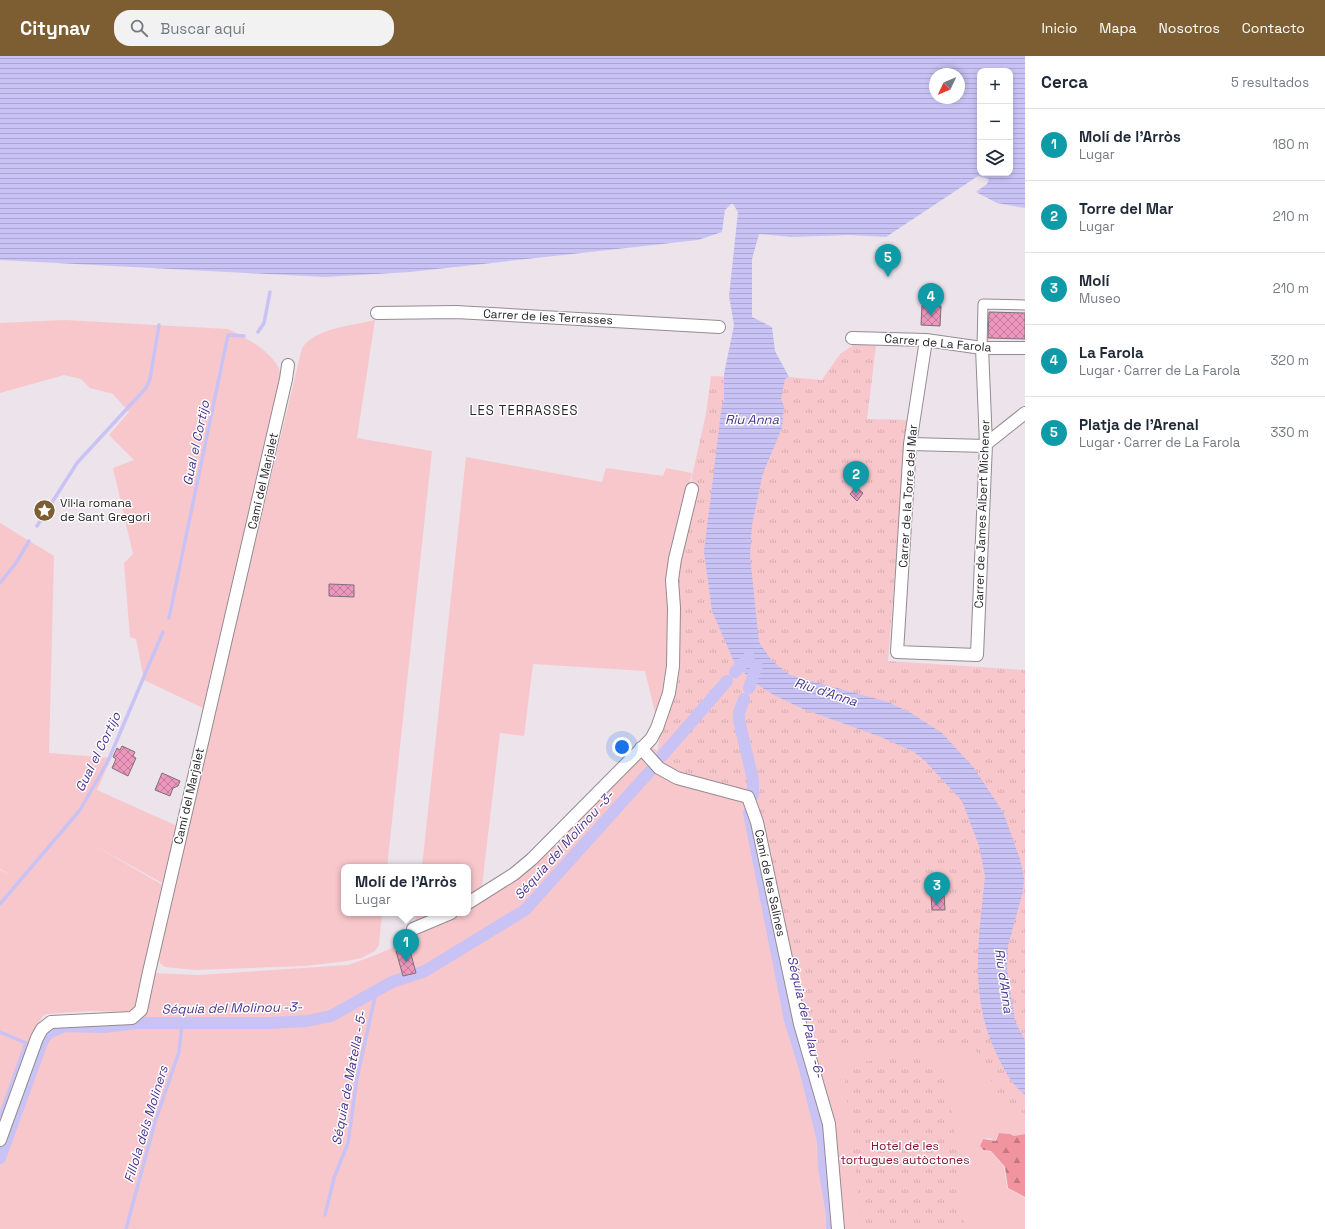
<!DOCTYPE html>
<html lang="es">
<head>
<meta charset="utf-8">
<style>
  body { margin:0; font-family:"Space Grotesk",sans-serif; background:#f2f2f3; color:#1f2937 }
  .controls { position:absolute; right:12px; top:12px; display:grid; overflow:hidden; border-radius:8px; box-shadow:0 2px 6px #0003 }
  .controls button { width:36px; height:36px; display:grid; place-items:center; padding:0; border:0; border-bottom:1px solid #e0e1e3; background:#fff; color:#1f2937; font:20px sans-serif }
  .compass { position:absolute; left:929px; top:12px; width:36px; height:36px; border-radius:50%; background:#fff; box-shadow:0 2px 6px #0003; rotate:226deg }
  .you { position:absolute; left:622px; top:691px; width:14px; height:14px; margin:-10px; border:3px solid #fff; border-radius:50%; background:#1a73e8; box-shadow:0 0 0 6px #1a73e833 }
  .badge { display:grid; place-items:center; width:26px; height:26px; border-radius:50%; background:#7d5e33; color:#fff; font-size:13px; font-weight:700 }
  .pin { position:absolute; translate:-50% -33px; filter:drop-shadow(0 1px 2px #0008) }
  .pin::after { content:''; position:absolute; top:21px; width:14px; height:12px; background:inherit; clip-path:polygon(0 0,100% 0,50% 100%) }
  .popup { position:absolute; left:341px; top:808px; width:130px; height:52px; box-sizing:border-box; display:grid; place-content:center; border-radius:8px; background:#fff; filter:drop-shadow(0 1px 3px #0005); font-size:13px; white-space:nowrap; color:#747a83 }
  .popup b { font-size:15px; color:#1f2937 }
  .popup::after { content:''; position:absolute; left:50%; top:100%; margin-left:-8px; border:8px solid transparent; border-top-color:#fff }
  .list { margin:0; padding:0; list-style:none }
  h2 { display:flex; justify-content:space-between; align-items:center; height:52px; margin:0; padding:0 16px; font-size:17px }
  h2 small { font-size:13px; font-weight:400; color:#747a83 }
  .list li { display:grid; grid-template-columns:26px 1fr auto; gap:12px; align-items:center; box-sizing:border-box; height:72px; padding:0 16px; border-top:1px solid #e0e1e3 }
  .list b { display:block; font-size:15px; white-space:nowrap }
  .list p { margin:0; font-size:13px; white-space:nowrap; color:#747a83 }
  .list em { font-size:13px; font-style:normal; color:#747a83 }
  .icon { flex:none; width:22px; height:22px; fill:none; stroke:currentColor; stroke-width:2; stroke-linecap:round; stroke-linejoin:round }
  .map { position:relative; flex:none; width:1025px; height:1173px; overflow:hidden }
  header { display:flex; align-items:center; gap:24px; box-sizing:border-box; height:56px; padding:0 20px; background:#7d5e33; color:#fff }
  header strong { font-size:19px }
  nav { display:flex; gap:22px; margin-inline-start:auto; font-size:14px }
  .search { width:280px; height:36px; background:#f2f2f3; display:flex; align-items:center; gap:10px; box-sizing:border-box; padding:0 14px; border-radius:16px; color:#747a83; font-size:15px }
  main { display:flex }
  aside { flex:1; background:#fff }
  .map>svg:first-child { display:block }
</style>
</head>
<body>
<header>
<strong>Citynav</strong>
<div class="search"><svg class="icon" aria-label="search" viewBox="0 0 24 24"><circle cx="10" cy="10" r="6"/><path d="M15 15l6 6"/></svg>Buscar aquí</div>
<nav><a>Inicio</a><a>Mapa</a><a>Nosotros</a><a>Contacto</a></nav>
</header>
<main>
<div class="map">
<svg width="1025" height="1173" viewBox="0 0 1025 1173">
  <defs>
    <pattern id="forest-firs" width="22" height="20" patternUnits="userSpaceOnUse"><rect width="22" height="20" fill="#f2949f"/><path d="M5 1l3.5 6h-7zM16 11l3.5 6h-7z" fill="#c47982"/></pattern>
    <pattern id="park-tufts" width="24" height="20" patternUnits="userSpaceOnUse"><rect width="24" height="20" fill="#f8c7cc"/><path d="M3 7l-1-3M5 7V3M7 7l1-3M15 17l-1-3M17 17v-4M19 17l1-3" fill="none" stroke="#d5abaf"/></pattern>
    <pattern id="water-rules" width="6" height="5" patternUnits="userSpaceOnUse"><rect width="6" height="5" fill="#c8c3f4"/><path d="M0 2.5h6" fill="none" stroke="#aca7d1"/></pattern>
    <pattern id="building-cross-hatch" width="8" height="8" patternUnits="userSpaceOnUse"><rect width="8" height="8" fill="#ed97be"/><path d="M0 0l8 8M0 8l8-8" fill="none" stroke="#c07b9a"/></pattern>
  </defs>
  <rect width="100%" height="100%" fill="#ece3eb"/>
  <!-- grass -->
  <path fill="#f8c7cc" d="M65 264 228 273C245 281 275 297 280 316 282 323 277 336 276 344L203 652 144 624 136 583 130 581 124 507 133 498 113 412 134 404 109 379 129 356 113 338 90 332 81 323 64 319 0 337V267Z
    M375 264 357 382 432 395 387 811H344V857H382L379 889 375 895 361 902 347 905 305 910 196 914 165 911 160 907 159 901 196 732 302 292C317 271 352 270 375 264Z
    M466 401 602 426 606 412 663 420 666 412 692 417 683 457 671 610 656 661 645 615 533 608 524 680 500 677 482 830 468 839V811H422Z
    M0 467 54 500 49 697 111 702 97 734 177 770 164 828 92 788 166 831 137 949 132 954 126 956 91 955 46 958 42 961 29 987 0 1064V814L11 820 0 813Z
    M673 636 945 929 1025 1059V1078L1014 1080 1010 1078 999 1077 995 1085 989 1082 982 1083 980 1090 983 1095 991 1096 1004 1111 1007 1132 1025 1142V1173H0V1088L35 989 52 967 133 964 153 917 198 919 348 909 376 899 405 886 452 857H468V847L514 819 649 688 657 695Z
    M416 857H439L415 873Z"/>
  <!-- forest -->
  <path fill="url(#forest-firs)" d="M999 1077 1010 1078 1014 1080 1025 1078V1141L1008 1132 1005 1111 991 1095 983 1094 980 1090 983 1083 996 1085Z"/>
  <!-- park -->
  <path fill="url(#park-tufts)" d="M855 288 876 290 867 363 907 364 888 605 1025 614V1071L996 1034 973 989 811 991 790 911 757 742 748 733 740 730C714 725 672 725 657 700L678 533V509L688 463 692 420 706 358 711 320 784 323 789 321 822 324 840 298Z
    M929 998 948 1022 965 1173H862L843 1008Z"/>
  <!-- water -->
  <path fill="url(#water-rules)" fill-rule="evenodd" d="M0 0H1025V152L997 147 976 136 987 128 989 123 978 120 886 181 849 179 792 181 759 178 752 203V261L772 271 775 295 789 321 785 323 781 343 784 350 782 372 763 417 752 469 750 500 759 586 772 605 790 619 888 646 911 657 942 677 974 712 1003 756 1020 803 1024 822 1023 835 1008 890 1007 913 1015 965 1025 984V1039C1011 1028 1005 1015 997 999 968 940 979 883 985 820L979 790 962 745 925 705 914 696 881 681 803 653 774 639 756 628 735 608 712 555 704 496 722 348 724 345V318L734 269 729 240 738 156 733 148H731L725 154 722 176 698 184 410 216 325 221 0 204ZM980 15H1010V117H980ZM935 18H959V42H935Z"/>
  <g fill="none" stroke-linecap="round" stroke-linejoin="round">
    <!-- stream -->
    <path stroke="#c8c3f4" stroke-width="3.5" d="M258 276 264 267 270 236
      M37 470 77 407 146 332 150 323 159 269
      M0 527 16 507 29 485
      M169 562 228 279 244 280
      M0 848 80 754 108 705 163 576
      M0 976 26 987 0 1060
      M325 1159 334 1122 348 1087 357 1022 375 941 379 935
      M126 1173 155 1066 179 996 182 968"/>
    <!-- canal -->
    <path stroke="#c8c3f4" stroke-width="12" d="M735 616 749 601
      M749 632 757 609
      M744 643 739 657V664L753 724V739
      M662 700 727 625
      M749 757 790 964 805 1013 823 1085 824 1111 832 1158V1173
      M0 1102 42 986 48 977 65 970 104 971 137 967H270L307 965 331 960 392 926 425 915 525 854 652 713"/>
  </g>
  <!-- building -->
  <path fill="url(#building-cross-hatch)" stroke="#7c7175" d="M922 249 941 250 940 270 921 269Z
    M989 256 1025 257V283L988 282Z
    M856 431 863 437 857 445 850 438Z
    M329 528 354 529V541L329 540Z
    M122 690 135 696 133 700 136 702 128 720 112 712 116 703 113 701 117 692 120 694Z
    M162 717 180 725 178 730 173 732 170 740 155 734Z
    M944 838 945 854H932L931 839Z
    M409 891 416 917 403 920 396 895Z"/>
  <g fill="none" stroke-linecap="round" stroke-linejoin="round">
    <defs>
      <path id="pedestrian" d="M982 292 983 248 1025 249"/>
      <path id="minor" d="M377 257 456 256 719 271
        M852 282 926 284 982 292H1025
        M926 284 910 388 897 596 977 599 986 388 982 292
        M910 388 986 390
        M986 388 1025 357
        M641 692 659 712 677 722 748 741 757 766 800 968 829 1068 838 1173
        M468 847 514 818 532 803 651 683 657 672 669 637 673 610 674 552 672 524 675 503 692 433
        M413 873 451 857
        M0 1084 37 982 42 973 51 966 132 962 141 954 149 916 286 323 288 309"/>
    </defs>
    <!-- pedestrian casing -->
    <use href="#pedestrian" stroke="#938b91" stroke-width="11"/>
    <!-- minor casing -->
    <use href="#minor" stroke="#938b91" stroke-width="14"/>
    <!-- pedestrian -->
    <use href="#pedestrian" stroke="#fff" stroke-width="9"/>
    <!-- minor -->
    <use href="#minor" stroke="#fff" stroke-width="12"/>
  </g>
  <!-- icons -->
  <defs>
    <symbol id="sight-disc" viewBox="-11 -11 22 22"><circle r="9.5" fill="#7d5e33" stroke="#fff"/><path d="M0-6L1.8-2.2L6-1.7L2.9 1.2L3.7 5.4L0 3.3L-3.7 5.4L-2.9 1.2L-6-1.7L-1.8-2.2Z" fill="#fff"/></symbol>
  </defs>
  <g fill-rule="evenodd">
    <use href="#sight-disc" x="32" y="442" width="25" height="25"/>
  </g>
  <g text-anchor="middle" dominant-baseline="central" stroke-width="3" stroke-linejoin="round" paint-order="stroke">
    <!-- street labels -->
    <g font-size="12" fill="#292629" stroke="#fff">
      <text transform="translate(548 261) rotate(3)">Carrer de les Terrasses</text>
      <text transform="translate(938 287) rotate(5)">Carrer de La Farola</text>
      <text transform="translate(263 425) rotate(-77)">Camí del Marjalet</text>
      <text transform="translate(908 440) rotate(-86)">Carrer de la Torre del Mar</text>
      <text transform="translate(982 458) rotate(-88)">Carrer de James Albert Michener</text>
      <text transform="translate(189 740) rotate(-77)">Camí del Marjalet</text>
      <text transform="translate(770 827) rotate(78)">Camí de les Salines</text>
    </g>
    <!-- poi labels -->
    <g font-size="12" fill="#292629" stroke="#fff" text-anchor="start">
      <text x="60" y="447">Vil·la romana<tspan x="60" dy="14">de Sant Gregori</tspan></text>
    </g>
    <!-- park labels -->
    <g font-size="12" fill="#811231" stroke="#fff">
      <text x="905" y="1090">Hotel de les<tspan x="905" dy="14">tortugues autòctones</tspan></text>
    </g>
    <!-- neighbourhood labels -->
    <g font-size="13" letter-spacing="1" fill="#292629" stroke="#fff">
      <text x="524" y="354">LES TERRASSES</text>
    </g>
    <!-- water labels -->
    <g font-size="13" font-style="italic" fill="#4a348f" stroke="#fff">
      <text x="752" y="363">Riu Anna</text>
      <text transform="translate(196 387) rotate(-78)">Gual el Cortijo</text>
      <text transform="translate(826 636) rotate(18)">Riu d'Anna</text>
      <text transform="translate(98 696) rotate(-64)">Gual el Cortijo</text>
      <text transform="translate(564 789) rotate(-48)">Séquia del Molinou -3-</text>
      <text transform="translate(1004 925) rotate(82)">Riu d'Anna</text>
      <text transform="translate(232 952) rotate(-1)">Séquia del Molinou -3-</text>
      <text transform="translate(806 961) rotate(77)">Séquia del Palau -6-</text>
      <text transform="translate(349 1022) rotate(-79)">Séquia de Matella - 5-</text>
      <text transform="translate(146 1068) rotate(-73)">Fillola dels Moliners</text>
    </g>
  </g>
</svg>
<div class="controls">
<button>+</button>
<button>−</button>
<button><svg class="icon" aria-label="layers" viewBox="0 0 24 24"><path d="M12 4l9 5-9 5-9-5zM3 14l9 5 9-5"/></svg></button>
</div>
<svg class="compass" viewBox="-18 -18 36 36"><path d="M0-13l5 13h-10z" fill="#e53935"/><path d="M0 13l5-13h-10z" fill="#747a83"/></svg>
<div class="you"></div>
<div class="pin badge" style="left:406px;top:906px;background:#0f9aa8">1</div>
<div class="popup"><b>Molí de l'Arròs</b>Lugar</div>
<div class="pin badge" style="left:856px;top:438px;background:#0f9aa8">2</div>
<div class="pin badge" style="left:937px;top:849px;background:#0f9aa8">3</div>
<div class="pin badge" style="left:931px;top:260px;background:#0f9aa8">4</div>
<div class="pin badge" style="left:888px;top:221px;background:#0f9aa8">5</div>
</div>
<aside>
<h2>Cerca<small>5 resultados</small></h2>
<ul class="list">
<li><span class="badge" style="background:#0f9aa8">1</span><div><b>Molí de l'Arròs</b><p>Lugar</p></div><em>180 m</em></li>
<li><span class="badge" style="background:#0f9aa8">2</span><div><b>Torre del Mar</b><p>Lugar</p></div><em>210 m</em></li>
<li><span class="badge" style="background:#0f9aa8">3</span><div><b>Molí</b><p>Museo</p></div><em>210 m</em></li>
<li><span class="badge" style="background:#0f9aa8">4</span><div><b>La Farola</b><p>Lugar · Carrer de La Farola</p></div><em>320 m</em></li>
<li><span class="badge" style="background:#0f9aa8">5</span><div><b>Platja de l'Arenal</b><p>Lugar · Carrer de La Farola</p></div><em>330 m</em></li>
</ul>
</aside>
</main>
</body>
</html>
